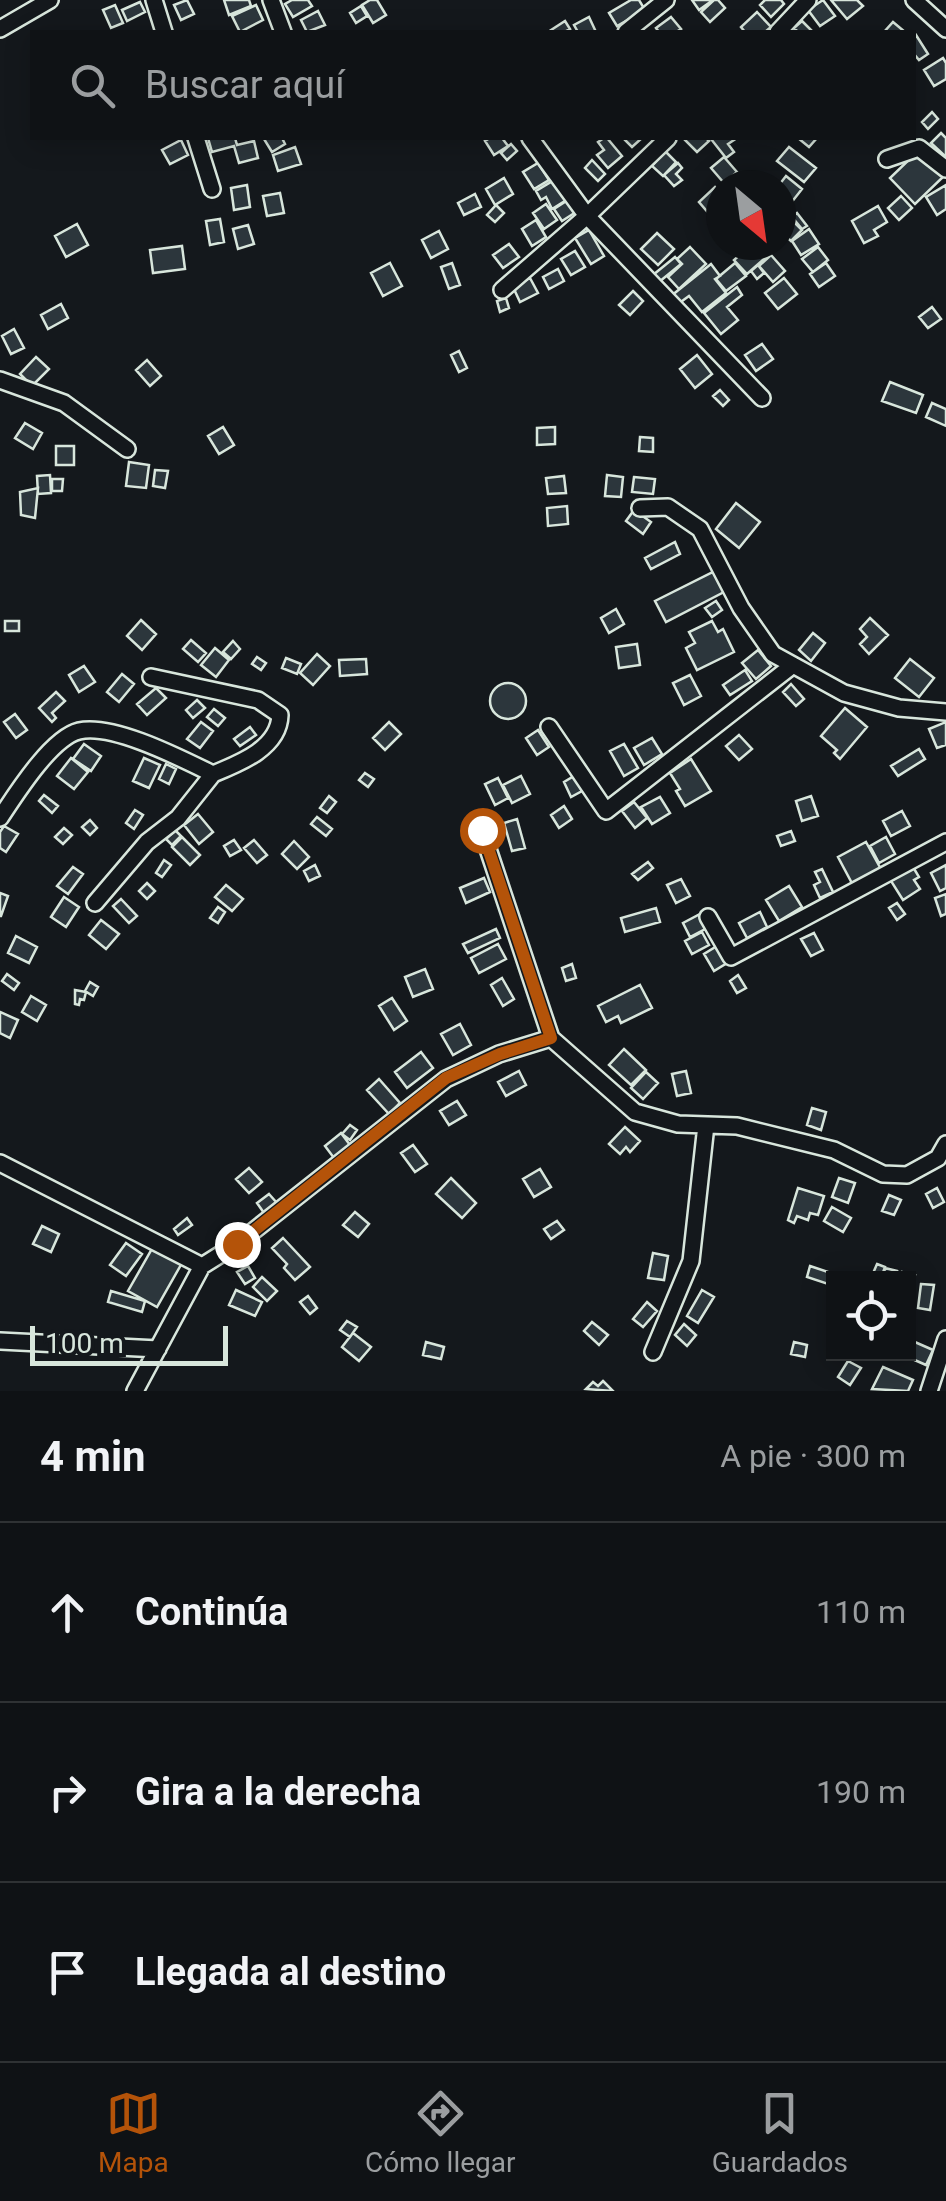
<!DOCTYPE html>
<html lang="es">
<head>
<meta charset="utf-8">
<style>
  body { margin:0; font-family:Roboto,sans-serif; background:#1d2022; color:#f1f3f6 }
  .controls { position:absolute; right:30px; bottom:30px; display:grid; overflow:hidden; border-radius:0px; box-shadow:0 5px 25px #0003 }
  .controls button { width:90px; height:90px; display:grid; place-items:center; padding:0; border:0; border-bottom:2px solid #2f3234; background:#0f1215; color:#f1f3f6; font:50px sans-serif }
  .compass { position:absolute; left:706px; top:170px; width:90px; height:90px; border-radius:50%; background:#0f1215; box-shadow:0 5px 25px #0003; rotate:151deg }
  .scale { position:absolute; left:30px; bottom:25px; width:198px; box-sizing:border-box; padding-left:10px; border:5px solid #d8e6dc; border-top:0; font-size:28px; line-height:35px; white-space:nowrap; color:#d8e6dc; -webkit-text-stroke:8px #14181c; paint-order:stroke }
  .stop { position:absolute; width:30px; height:30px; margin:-22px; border:8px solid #b45309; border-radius:50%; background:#fff }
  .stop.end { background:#b45309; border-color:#fff; box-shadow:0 2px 10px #0008 }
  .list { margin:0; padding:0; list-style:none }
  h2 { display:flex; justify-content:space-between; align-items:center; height:130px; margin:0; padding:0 40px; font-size:42px }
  h2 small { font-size:32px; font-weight:400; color:#9b9ea0 }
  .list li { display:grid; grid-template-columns:65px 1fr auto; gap:30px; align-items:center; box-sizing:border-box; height:180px; padding:0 40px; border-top:2px solid #2f3234 }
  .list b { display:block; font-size:38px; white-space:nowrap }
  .list em { font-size:32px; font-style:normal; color:#9b9ea0 }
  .icon { flex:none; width:55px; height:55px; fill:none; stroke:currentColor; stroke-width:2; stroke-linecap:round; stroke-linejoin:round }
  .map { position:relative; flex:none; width:946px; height:1391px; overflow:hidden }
  .search { position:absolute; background:#0f1215; box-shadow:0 5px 25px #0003; left:30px; right:30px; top:30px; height:110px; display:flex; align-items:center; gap:25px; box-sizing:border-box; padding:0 35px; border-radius:0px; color:#9b9ea0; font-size:38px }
  .sheet { height:670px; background:#0f1215 }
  nav { display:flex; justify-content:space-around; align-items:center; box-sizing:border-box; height:140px; border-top:2px solid #2f3234; background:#0f1215; font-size:28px; color:#9b9ea0 }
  nav a { display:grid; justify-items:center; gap:5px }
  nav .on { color:#b45309 }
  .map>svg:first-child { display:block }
</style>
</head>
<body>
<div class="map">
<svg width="946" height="1391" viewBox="0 0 946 1391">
  <rect width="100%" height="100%" fill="#14181c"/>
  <!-- building -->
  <path fill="#2c363c" stroke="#d8e6dc" stroke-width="2.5" d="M187 0 194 14 181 20 174 5Z
    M224 0H249L251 6 229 15Z
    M292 0H308L312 6 293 17 285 4Z
    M370 0H377L386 15 373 23 362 5Z
    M631 0H639L645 10 617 26 609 13Z
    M692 0H713L699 10Z
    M714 0H718L725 8 710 22 701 12Z
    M765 0H781L784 4 771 17 760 5Z
    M823 0 835 16 820 26 808 10Z
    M831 0H857L863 6 847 19Z
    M140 2 145 12 127 21 122 10Z
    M115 5 123 23 111 28 103 10Z
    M256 5 263 20 240 32 232 16Z
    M361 6 367 16 356 23 350 13Z
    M318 11 325 25 307 32 301 20Z
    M757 12 771 27 765 32H745L741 27Z
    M589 17 596 32H578L574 25Z
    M671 17 681 29 676 32H659L656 28Z
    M565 21 570 29 564 32H548Z
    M802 21 813 32H798L794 28Z
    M893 22 905 32H884Z
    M916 35 928 54 919 60 914 54V37Z
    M943 58 946 63V79L934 86 924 70Z
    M932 112 938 119 928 129 922 122Z
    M941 133 946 138V157L931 143Z
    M208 138H235L237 145 254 141 258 158 239 163 234 146 212 152Z
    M266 138H282L285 144 272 152 264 139Z
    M490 138H502L508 146 494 155 485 141Z
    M604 138H607L622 156 608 168 597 155 604 150 598 142Z
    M623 138H642L632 147Z
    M683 138H706L709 141 697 152Z
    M713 138H737L728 144 734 152 726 158 711 139Z
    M798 138H817L809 147Z
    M181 140 188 155 170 164 162 150Z
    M511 144 517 151 507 160 501 153Z
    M295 147 301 164 278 171 273 155Z
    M789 147 816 168 804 182 777 161Z
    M665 151 676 162 663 176 652 166Z
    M918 151 943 177 915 204 890 178Z
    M724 157 737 172 724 183 711 168Z
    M592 160 605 174 598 181 585 168Z
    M538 163 549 180 534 189 523 172Z
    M678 163 682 168 676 174 682 180 674 186 664 175Z
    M755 173 766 185H744L743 184Z
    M786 176 802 189 791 203 781 195 779 185Z
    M504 178 513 194 495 205 486 189Z
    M556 179 568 199 552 209 546 197 541 200 536 191Z
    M247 185 250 207 234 210 231 188Z
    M946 185V209L937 215 926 197Z
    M715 187 721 194V207L711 216 699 202Z
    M280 193 284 213 267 216 263 196Z
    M475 194 481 207 464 215 458 203Z
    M901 196 912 208 899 220 888 208Z
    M571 198 579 210 562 221 554 209Z
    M546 204 557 220 544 229 533 213Z
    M496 205 504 213 495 222 487 215Z
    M878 206 887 222 874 230 878 236 864 243 852 221Z
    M797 213 807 226 802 229 792 217Z
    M789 217 802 230 791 241 781 232V225Z
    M220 219 224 242 210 245 206 221Z
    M536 220 546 237 532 246 522 229Z
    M77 224 88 245 66 257 55 236Z
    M248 225 254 244 238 249 233 229Z
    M809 229 819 244 801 255 792 241Z
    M589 230 604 256 591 264 575 238Z
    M439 231 448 249 431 258 422 240Z
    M657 233 674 249 658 265 641 249Z
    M509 244 519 257 503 268 493 255Z
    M751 245H767L773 251 747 274 734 260Z
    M182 246 185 269 153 273 150 250Z
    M690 247 706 264 679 289 668 277 682 264 677 259Z
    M818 247 828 260 813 272 802 259Z
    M575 251 585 267 571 275 561 259Z
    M771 255 785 271 773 282 759 266Z
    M675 257 681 264 659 282 653 275Z
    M390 263 402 286 383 296 371 273Z
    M452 263 460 285 449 289 441 267Z
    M735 263 746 276 726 291 716 279Z
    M826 263 835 276 819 287 810 274Z
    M711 264 720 276 715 279 726 293 702 312 689 296 678 304 671 296Z
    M758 265 764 273 757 279 751 271Z
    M558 269 564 281 549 289 543 277Z
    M530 278 538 293 520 302 513 287Z
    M784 278 797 294 778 309 765 293Z
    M737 287 742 295 727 307 738 320 721 334 704 313Z
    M633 291 643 301 630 315 619 305Z
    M506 298 509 308 500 312 497 301Z
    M61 304 68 318 48 329 41 315Z
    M932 307 941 319 928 328 919 317Z
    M14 329 24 348 11 354 2 336Z
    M762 344 773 359 756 371 745 355Z
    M459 351 467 368 459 372 451 355Z
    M697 355 712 374 695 388 680 369Z
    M36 357 49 369 32 386 20 374Z
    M147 360 161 376 150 386 136 370Z
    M890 382 923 395 916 413 882 401Z
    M720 390 729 400 723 406 713 396Z
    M932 403 946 409V426L926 417Z
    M25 423 42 433 33 449 15 438Z
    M223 427 234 445 219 454 208 436Z
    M555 427V444L537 445V428Z
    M640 437 653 438V452L639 451Z
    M56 446H74V465H56Z
    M129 462 149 465 146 488 126 486Z
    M155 470 168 471 165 488 153 486Z
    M50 475 51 493 38 494 37 476Z
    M607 475 623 477 621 497 605 496Z
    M564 476 566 493 548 494 546 478Z
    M634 477 655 479 653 494 632 492Z
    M52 479H63L62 491H52Z
    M38 488 35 518 21 515 20 492Z
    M736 503 760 522 739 548 716 529Z
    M567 506 568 524 548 526 547 508Z
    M634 510 651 522 643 534 626 521Z
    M675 542 680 554 651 569 645 558Z
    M713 572 724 592 666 622 655 601Z
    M716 601 722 610 712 617 705 608Z
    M616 609 624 624 609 633 601 618Z
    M870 618 888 635 869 654 860 644 867 637 860 629Z
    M141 620 156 634 142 650 127 636Z
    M5 621H19V631H5Z
    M712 621 718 632 723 629 734 652 697 670 686 648 695 643 689 632Z
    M813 633 825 643 811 661 799 650Z
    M191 640 206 653 198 662 183 649Z
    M233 641 240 649 231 659 223 652Z
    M637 644 640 665 619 668 616 647Z
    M215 648 229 660 216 677 201 665Z
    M758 650 771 666 756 679 742 663Z
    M317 654 330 666 313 685 300 673Z
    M257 657 266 663 261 670 252 664Z
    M286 658 301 664 297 674 282 668Z
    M366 659 367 674 340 676 339 660Z
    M910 659 934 678 919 697 895 678Z
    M84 666 95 682 79 692 69 675Z
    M745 670 752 681 730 695 723 685Z
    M122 674 134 684 119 702 107 692Z
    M690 675 701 696 684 705 673 683Z
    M490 701a18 18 0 1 1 36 0a18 18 0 1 1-36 0Z
    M791 684 804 699 796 706 783 692Z
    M156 688 166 698 147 715 137 704Z
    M56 692 65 701 52 713 56 718 52 722 39 708Z
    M197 700 205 708 193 718 186 710Z
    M845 708 867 727 840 759 834 753 837 750 821 736Z
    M214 709 225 718 218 726 207 717Z
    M15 714 27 730 16 738 4 722Z
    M201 722 213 731 200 748 187 739Z
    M389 722 401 734 385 750 373 738Z
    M946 722V745L937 748 929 729Z
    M250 727 256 735 240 746 234 739Z
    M538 730 549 747 537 755 526 738Z
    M739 735 752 749 739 760 726 746Z
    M652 738 662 754 644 765 634 748Z
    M84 744 101 756 91 771 73 759Z
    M624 744 638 768 624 776 610 751Z
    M919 749 925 759 898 776 891 766Z
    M71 758 88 772 74 789 57 776Z
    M144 758 160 765 149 788 133 781Z
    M691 759 711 791 685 806 676 791 680 789 670 773Z
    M166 764 176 769 169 784 159 779Z
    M365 773 374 779 368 787 359 780Z
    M521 776 530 794 512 803 503 785Z
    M574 776 582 791 571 797 564 782Z
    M498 778 508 798 495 805 485 784Z
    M44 795 58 806 52 813 39 801Z
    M329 796 336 802 327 813 320 808Z
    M811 796 818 816 802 821 796 801Z
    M660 797 670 813 652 824 641 807Z
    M634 802 647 818 635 828 622 811Z
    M564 806 572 819 559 828 551 815Z
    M135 810 143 815 134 829 126 823Z
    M902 811 910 826 891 836 883 821Z
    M198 814 213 832 199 844 184 825Z
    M317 817 332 829 326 836 311 824Z
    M517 819 525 848 512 851 504 823Z
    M90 820 97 828 90 835 82 827Z
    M4 826 18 834 6 852 0 848V832Z
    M64 828 72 835 63 844 55 837Z
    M175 830 181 836 172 845 166 839Z
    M791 831 795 841 781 846 777 836Z
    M182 837 200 855 190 865 172 847Z
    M886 837 895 854 879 863 870 846Z
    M234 840 241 850 230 856 224 846Z
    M254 840 267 855 257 863 244 848Z
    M294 841 309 857 297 869 282 854Z
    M866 842 882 871 854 887 838 857Z
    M164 860 171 865 162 877 156 873Z
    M648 862 653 868 638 880 632 874Z
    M315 865 320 876 309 881 304 871Z
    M946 865V888L940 891 931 873Z
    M73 867 83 874 68 894 57 886Z
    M913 867 919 877 914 880 920 889 903 900 891 881Z
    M822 869 833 892 820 898 814 885 820 882 815 872Z
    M484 878 490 892 466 903 460 888Z
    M681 879 690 896 676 903 667 885Z
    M147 883 155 891 147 899 139 891Z
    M226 885 243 899 232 911 215 897Z
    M789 886 802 907 779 921 766 900Z
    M0 893 8 896 1 916H0Z
    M946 894V914L941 916 935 898Z
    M64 897 79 907 66 927 51 917Z
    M121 899 137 916 129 923 113 906Z
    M897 903 905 914 897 920 889 908Z
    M218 907 225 912 218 923 210 918Z
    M656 908 660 922 625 932 621 918Z
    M760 912 767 927 747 938 739 923Z
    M702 913 709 927 690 937 683 923Z
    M101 920 119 934 106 949 89 935Z
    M496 929 500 938 468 953 463 944Z
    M702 932 709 945 692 954 685 941Z
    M814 933 823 950 811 956 801 939Z
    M16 936 37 947 29 963 8 953Z
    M498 944 506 959 479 973 471 958Z
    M717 946 727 963 714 971 704 954Z
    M572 964 576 978 566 981 562 968Z
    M425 969 433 989 413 997 405 977Z
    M7 974 19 983 14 990 2 981Z
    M738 975 746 988 737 993 730 981Z
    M502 978 514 999 503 1006 491 985Z
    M90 982 98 987 93 996 85 991Z
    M640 985 652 1008 621 1023 618 1016 606 1022 598 1006Z
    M75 990 86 992 84 1000 80 999 79 1005 75 1004Z
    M31 996 46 1005 37 1021 22 1012Z
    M392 998 407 1021 394 1030 379 1006Z
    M0 1012 18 1020 10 1038 0 1033Z
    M460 1024 471 1045 453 1055 441 1034Z
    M624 1049 646 1070 631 1085 609 1065Z
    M421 1052 433 1068 407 1088 395 1072Z
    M519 1071 526 1085 506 1096 498 1082Z
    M686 1071 691 1093 677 1096 672 1074Z
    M646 1072 658 1083 643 1099 631 1088Z
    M379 1079 400 1103 389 1114 367 1090Z
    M457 1101 466 1115 449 1125 440 1111Z
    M812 1108 826 1112 821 1130 807 1125Z
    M350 1125 357 1130 350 1140 342 1134Z
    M625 1127 640 1141 630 1152 626 1147 620 1154 609 1144Z
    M341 1133 350 1145 334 1158 325 1146Z
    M413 1145 427 1164 415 1172 401 1153Z
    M249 1168 262 1182 249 1193 236 1179Z
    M540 1169 551 1187 534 1197 523 1179Z
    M451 1178 476 1203 462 1218 436 1194Z
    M839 1178 855 1183 848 1203 832 1197Z
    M798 1188 824 1196 818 1215 810 1213 808 1220 797 1216 794 1223 788 1220Z
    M937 1188 944 1202 933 1208 926 1194Z
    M269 1194 277 1203 264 1213 257 1203Z
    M889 1195 901 1200 894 1215 882 1211Z
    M832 1207 851 1218 843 1232 824 1221Z
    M355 1212 369 1224 358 1237 343 1225Z
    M187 1218 192 1225 178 1235 174 1229Z
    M557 1221 564 1230 551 1239 544 1229Z
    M42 1226 59 1234 51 1252 33 1244Z
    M283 1238 310 1267 295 1280 284 1268 287 1264 272 1248Z
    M126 1243 142 1254 126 1276 110 1265Z
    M153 1247 182 1263 157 1307 128 1291Z
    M653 1253 668 1256 664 1280 648 1278Z
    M877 1264 885 1267 881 1278H871Z
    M248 1266 255 1278 245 1284 237 1272Z
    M810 1266 831 1273 828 1284 807 1277Z
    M885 1268 897 1271 895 1278H883Z
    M902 1272 915 1275 909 1301 908 1278H901Z
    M262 1277 277 1291 267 1301 253 1287Z
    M921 1284 934 1285 930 1310 918 1308Z
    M236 1290 262 1302 255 1316 229 1305Z
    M702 1290 714 1297 698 1323 687 1316Z
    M111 1291 145 1301 142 1312 108 1302Z
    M308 1296 317 1308 310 1314 300 1302Z
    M647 1302 657 1311 643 1327 633 1319Z
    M347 1321 357 1327 350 1337 340 1330Z
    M592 1322 608 1335 599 1345 584 1331Z
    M684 1324 696 1335 687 1346 675 1335Z
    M353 1333 371 1347 359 1361 342 1347Z
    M908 1339 933 1350 926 1365 901 1354H908Z
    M426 1342 444 1347 441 1359 423 1355Z
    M794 1342 807 1345 805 1357 791 1354Z
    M848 1361 861 1368 850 1385 838 1377Z
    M883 1367 913 1380 908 1391 872 1389Z
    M603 1381 613 1391 586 1389 593 1382 598 1386Z"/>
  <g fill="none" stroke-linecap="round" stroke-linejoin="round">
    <defs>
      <path id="minor" d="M154 0 164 32
        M271 0 283 32
        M914 0 946 29
        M0 29 50 0
        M626 32 666 0
        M778 32 808 0
        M196 138 212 189
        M530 138 587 216 762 398
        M887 159 919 148 946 169
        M502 290 587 216 668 138
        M0 380 64 403 127 449
        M640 508 668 507 700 529 741 608 773 654 844 693 899 708 946 712
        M151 677 258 700 280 715C279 748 240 763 213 774
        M549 727 606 811 793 665
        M0 818C16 794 51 738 79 731 113 723 182 759 213 774L178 818 147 842 95 903
        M482 831 551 1038
        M708 917 731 957 946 842
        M0 1163 202 1266
        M0 1341 158 1349
        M653 1352 691 1261 706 1125
        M135 1391 202 1266 237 1244 446 1079 499 1054 551 1038 635 1112 678 1124 737 1126 834 1150 883 1174 907 1175 938 1158 946 1144
        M929 1391 946 1339"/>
    </defs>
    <!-- minor casing -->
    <use href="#minor" stroke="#d8e6dc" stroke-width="20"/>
    <!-- minor -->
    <use href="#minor" stroke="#14181c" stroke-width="15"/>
  </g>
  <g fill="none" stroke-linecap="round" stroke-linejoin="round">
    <!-- route -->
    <path stroke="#b45309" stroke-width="12" d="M237 1244 446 1078 500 1054 551 1038 482 830"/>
  </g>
</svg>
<div class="controls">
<button><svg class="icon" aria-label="locate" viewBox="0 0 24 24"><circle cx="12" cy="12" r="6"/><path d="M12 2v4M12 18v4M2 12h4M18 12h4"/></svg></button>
</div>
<svg class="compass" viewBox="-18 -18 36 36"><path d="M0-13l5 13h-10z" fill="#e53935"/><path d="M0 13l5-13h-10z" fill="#9b9ea0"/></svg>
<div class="scale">100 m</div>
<div class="stop" style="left:482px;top:830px"></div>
<div class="stop end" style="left:237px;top:1244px"></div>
<div class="search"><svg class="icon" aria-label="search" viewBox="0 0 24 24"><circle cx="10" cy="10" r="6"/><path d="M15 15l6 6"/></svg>Buscar aquí</div>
</div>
<section class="sheet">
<h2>4 min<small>A pie · 300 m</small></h2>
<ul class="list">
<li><svg class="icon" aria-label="ahead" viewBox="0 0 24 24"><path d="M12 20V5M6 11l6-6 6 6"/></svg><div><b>Continúa</b></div><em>110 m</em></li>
<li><svg class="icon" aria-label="right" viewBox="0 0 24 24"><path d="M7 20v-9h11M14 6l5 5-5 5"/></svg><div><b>Gira a la derecha</b></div><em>190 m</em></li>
<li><svg class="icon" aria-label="arrive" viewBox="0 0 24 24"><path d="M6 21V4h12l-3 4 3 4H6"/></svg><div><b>Llegada al destino</b></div></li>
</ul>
</section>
<nav>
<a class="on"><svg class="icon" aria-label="map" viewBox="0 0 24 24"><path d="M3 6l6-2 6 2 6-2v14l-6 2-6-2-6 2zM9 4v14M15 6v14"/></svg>Mapa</a>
<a><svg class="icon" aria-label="directions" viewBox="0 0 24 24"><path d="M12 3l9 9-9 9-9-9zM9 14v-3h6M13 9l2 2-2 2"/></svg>Cómo llegar</a>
<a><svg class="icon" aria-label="saved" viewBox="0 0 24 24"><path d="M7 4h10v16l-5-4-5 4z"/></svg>Guardados</a>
</nav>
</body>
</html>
